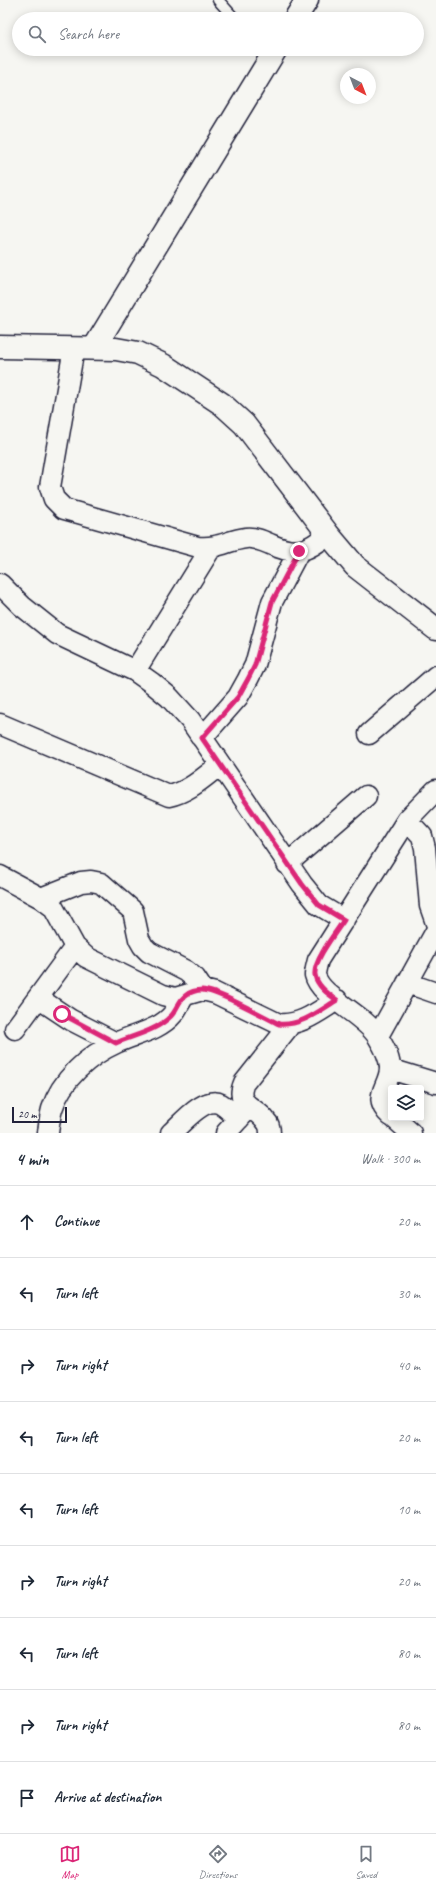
<!DOCTYPE html>
<html lang="en">
<head>
<meta charset="utf-8">
<style>
  body { margin:0; font-family:Caveat,sans-serif; background:#f2f2f3; color:#1f2937 }
  .controls { position:absolute; right:12px; bottom:12px; display:grid; overflow:hidden; border-radius:4px; box-shadow:0 2px 10px #0003 }
  .controls button { width:36px; height:36px; display:grid; place-items:center; padding:0; border:0; border-bottom:1px solid #e0e1e3; background:#fff; color:#1f2937; font:20px sans-serif }
  .compass { position:absolute; left:340px; top:68px; width:36px; height:36px; border-radius:50%; background:#fff; box-shadow:0 2px 10px #0003; rotate:138deg }
  .scale { position:absolute; left:12px; bottom:10px; width:55px; box-sizing:border-box; padding-left:4px; border:2px solid #22223b; border-top:0; font-size:11px; line-height:14px; white-space:nowrap; color:#22223b; -webkit-text-stroke:3px #f6f6f2; paint-order:stroke }
  .stop { position:absolute; width:12px; height:12px; margin:-9px; border:3px solid #db2777; border-radius:50%; background:#fff }
  .stop.end { background:#db2777; border-color:#fff; box-shadow:0 1px 4px #0008 }
  .list { margin:0; padding:0; list-style:none }
  h2 { display:flex; justify-content:space-between; align-items:center; height:52px; margin:0; padding:0 16px; font-size:17px }
  h2 small { font-size:13px; font-weight:400; color:#747a83 }
  .list li { display:grid; grid-template-columns:26px 1fr auto; gap:12px; align-items:center; box-sizing:border-box; height:72px; padding:0 16px; border-top:1px solid #e0e1e3 }
  .list b { display:block; font-size:15px; white-space:nowrap }
  .list em { font-size:13px; font-style:normal; color:#747a83 }
  .icon { flex:none; width:22px; height:22px; fill:none; stroke:currentColor; stroke-width:2; stroke-linecap:round; stroke-linejoin:round }
  .map { position:relative; flex:none; width:436px; height:1133px; overflow:hidden }
  .search { position:absolute; background:#fff; box-shadow:0 2px 10px #0003; left:12px; right:12px; top:12px; height:44px; display:flex; align-items:center; gap:10px; box-sizing:border-box; padding:0 14px; border-radius:22px; color:#747a83; font-size:15px }
  .sheet { height:700px; background:#fff }
  nav { display:flex; justify-content:space-around; align-items:center; box-sizing:border-box; height:56px; border-top:1px solid #e0e1e3; background:#fff; font-size:11px; color:#747a83 }
  nav a { display:grid; justify-items:center; gap:2px }
  nav .on { color:#db2777 }
  .map>svg:first-child { display:block }
</style>
</head>
<body>
<div class="map">
<svg width="436" height="1133" viewBox="0 0 436 1133">
  <rect width="100%" height="100%" fill="#f6f6f2"/>
  <filter id="ink" filterUnits="userSpaceOnUse"><feTurbulence type="fractalNoise" baseFrequency=".025" numOctaves="2"/><feDisplacementMap in="SourceGraphic" scale="8" xChannelSelector="R" yChannelSelector="G"/><feConvolveMatrix kernelMatrix="1 2 1 2 8 2 1 2 1" color-interpolation-filters="sRGB"/></filter>
  <g filter="url(#ink)">
    <g fill="none" stroke-linecap="round" stroke-linejoin="round">
      <defs>
        <path id="lane" d="M218 0 235 19"/>
        <path id="street" d="M74 348 50 487 54 499 64 509 198 547C219 549 228 540 246 538 254 537 263 541 270 544 296 556 307 552 328 534
          M0 584 22 606 57 634 135 671 152 683 169 697 190 720 302 884 319 905 344 920
          M135 671 211 548
          M0 724 169 796C189 792 204 777 220 765
          M369 734 436 676
          M202 738 238 697 248 679 255 665 272 602 299 551
          M407 820 422 836 425 848 430 906 436 923
          M287 864 366 796
          M0 876 41 898 53 907 75 947 86 957 163 995 175 998 203 990 215 993 279 1024C301 1026 319 1011 337 1000
          M41 898 81 882 91 881 101 883 133 911 139 939 143 946 149 952 186 971 195 978 203 990
          M407 983 436 993
          M38 998 71 1020 116 1043
          M15 1029 75 947
          M378 1036 436 931
          M390 1069 436 1083
          M391 1116C370 1097 390 1087 390 1068 390 1058 383 1045 378 1037 364 1014 320 997 315 975 315 971 317 964 318 960L407 820 436 790
          M394 1118 411 1133
          M48 1133C49 1125 50 1116 52 1109 61 1080 89 1055 116 1043 134 1034 159 1031 173 1014 177 1009 180 1002 184 996
          M171 1133C182 1123 205 1095 221 1104 227 1108 233 1114 239 1119
          M226 1133 247 1110
          M270 1133C270 1129 269 1124 266 1121 256 1106 234 1106 244 1083L290 1025"/>
        <path id="secondary" d="M295 19 307 0
          M0 347 116 349 138 353 163 365 222 404 244 424 328 534 355 566 436 629
          M94 348 276 49"/>
      </defs>
      <!-- lane casing -->
      <use href="#lane" stroke="#22223b" stroke-width="13"/>
      <!-- street casing -->
      <use href="#street" stroke="#22223b" stroke-width="23"/>
      <!-- secondary casing -->
      <use href="#secondary" stroke="#22223b" stroke-width="25"/>
      <!-- lane -->
      <use href="#lane" stroke="#f6f6f2" stroke-width="10"/>
      <!-- street -->
      <use href="#street" stroke="#f6f6f2" stroke-width="20"/>
      <!-- secondary -->
      <use href="#secondary" stroke="#f6f6f2" stroke-width="22"/>
    </g>
  </g>
  <g fill="none" stroke-linecap="round" stroke-linejoin="round" filter="url(#ink)">
    <!-- route -->
    <path stroke="#db2777" stroke-width="5" d="M62 1014 116 1043C135 1035 156 1031 171 1016 177 1010 179 1000 185 996 189 992 197 990 202 990 217 990 263 1016 279 1024 301 1026 319 1011 337 1000 328 994 317 986 315 975 313 961 336 932 344 920L319 905 302 884 202 738 238 697 248 679 255 665 272 602 299 551"/>
  </g>
</svg>
<div class="controls">
<button><svg class="icon" aria-label="layers" viewBox="0 0 24 24"><path d="M12 4l9 5-9 5-9-5zM3 14l9 5 9-5"/></svg></button>
</div>
<svg class="compass" viewBox="-18 -18 36 36"><path d="M0-13l5 13h-10z" fill="#e53935"/><path d="M0 13l5-13h-10z" fill="#747a83"/></svg>
<div class="scale">20 m</div>
<div class="stop" style="left:62px;top:1014px"></div>
<div class="stop end" style="left:299px;top:551px"></div>
<div class="search"><svg class="icon" aria-label="search" viewBox="0 0 24 24"><circle cx="10" cy="10" r="6"/><path d="M15 15l6 6"/></svg>Search here</div>
</div>
<section class="sheet">
<h2>4 min<small>Walk · 300 m</small></h2>
<ul class="list">
<li><svg class="icon" aria-label="ahead" viewBox="0 0 24 24"><path d="M12 20V5M6 11l6-6 6 6"/></svg><div><b>Continue</b></div><em>20 m</em></li>
<li><svg class="icon" aria-label="left" viewBox="0 0 24 24"><path d="M17 20v-9H6M10 6l-5 5 5 5"/></svg><div><b>Turn left</b></div><em>30 m</em></li>
<li><svg class="icon" aria-label="right" viewBox="0 0 24 24"><path d="M7 20v-9h11M14 6l5 5-5 5"/></svg><div><b>Turn right</b></div><em>40 m</em></li>
<li><svg class="icon" aria-label="left" viewBox="0 0 24 24"><path d="M17 20v-9H6M10 6l-5 5 5 5"/></svg><div><b>Turn left</b></div><em>20 m</em></li>
<li><svg class="icon" aria-label="left" viewBox="0 0 24 24"><path d="M17 20v-9H6M10 6l-5 5 5 5"/></svg><div><b>Turn left</b></div><em>10 m</em></li>
<li><svg class="icon" aria-label="right" viewBox="0 0 24 24"><path d="M7 20v-9h11M14 6l5 5-5 5"/></svg><div><b>Turn right</b></div><em>20 m</em></li>
<li><svg class="icon" aria-label="left" viewBox="0 0 24 24"><path d="M17 20v-9H6M10 6l-5 5 5 5"/></svg><div><b>Turn left</b></div><em>80 m</em></li>
<li><svg class="icon" aria-label="right" viewBox="0 0 24 24"><path d="M7 20v-9h11M14 6l5 5-5 5"/></svg><div><b>Turn right</b></div><em>80 m</em></li>
<li><svg class="icon" aria-label="arrive" viewBox="0 0 24 24"><path d="M6 21V4h12l-3 4 3 4H6"/></svg><div><b>Arrive at destination</b></div></li>
</ul>
</section>
<nav>
<a class="on"><svg class="icon" aria-label="map" viewBox="0 0 24 24"><path d="M3 6l6-2 6 2 6-2v14l-6 2-6-2-6 2zM9 4v14M15 6v14"/></svg>Map</a>
<a><svg class="icon" aria-label="directions" viewBox="0 0 24 24"><path d="M12 3l9 9-9 9-9-9zM9 14v-3h6M13 9l2 2-2 2"/></svg>Directions</a>
<a><svg class="icon" aria-label="saved" viewBox="0 0 24 24"><path d="M7 4h10v16l-5-4-5 4z"/></svg>Saved</a>
</nav>
</body>
</html>
